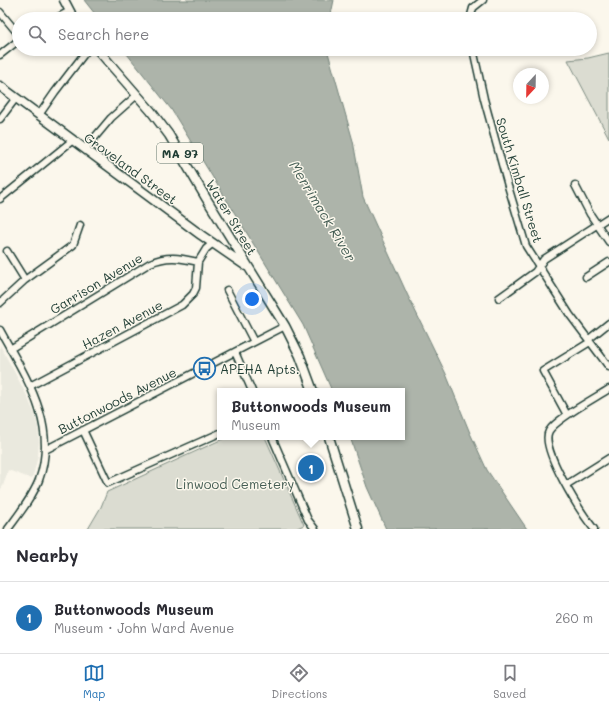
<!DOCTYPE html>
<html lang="en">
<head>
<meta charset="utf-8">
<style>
  body { margin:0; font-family:Mali,sans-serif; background:#f2f2f3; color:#2b2b33 }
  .compass { position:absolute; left:513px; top:68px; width:36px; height:36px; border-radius:50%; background:#fff; box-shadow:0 2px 6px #0003; rotate:202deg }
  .you { position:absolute; left:252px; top:299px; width:14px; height:14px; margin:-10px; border:3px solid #fff; border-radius:50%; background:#1a73e8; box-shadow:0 0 0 6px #1a73e833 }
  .badge { display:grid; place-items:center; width:26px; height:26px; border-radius:50%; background:#1f6fb2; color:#fff; font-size:13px; font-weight:700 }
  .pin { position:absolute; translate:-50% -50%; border:2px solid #fff; box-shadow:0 1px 4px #0006 }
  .popup { position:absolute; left:217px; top:388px; width:188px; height:52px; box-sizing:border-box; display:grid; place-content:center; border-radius:0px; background:#fff; filter:drop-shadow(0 1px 3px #0005); font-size:13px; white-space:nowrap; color:#7c7c81 }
  .popup b { font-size:15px; color:#2b2b33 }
  .popup::after { content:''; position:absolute; left:50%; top:100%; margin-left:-8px; border:8px solid transparent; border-top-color:#fff }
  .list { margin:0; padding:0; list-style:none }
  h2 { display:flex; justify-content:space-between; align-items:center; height:52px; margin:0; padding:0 16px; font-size:17px }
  h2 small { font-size:13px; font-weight:400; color:#7c7c81 }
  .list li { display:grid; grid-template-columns:26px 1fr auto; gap:12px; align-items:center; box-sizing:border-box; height:72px; padding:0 16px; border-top:1px solid #e1e1e2 }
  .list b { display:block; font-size:15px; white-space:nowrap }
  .list p { margin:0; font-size:13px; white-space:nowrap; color:#7c7c81 }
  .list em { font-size:13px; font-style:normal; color:#7c7c81 }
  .icon { flex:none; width:22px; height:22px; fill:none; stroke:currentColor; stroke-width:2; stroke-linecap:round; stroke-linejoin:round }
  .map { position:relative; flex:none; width:609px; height:529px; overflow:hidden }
  .search { position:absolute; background:#fff; box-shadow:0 2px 6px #0003; left:12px; right:12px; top:12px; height:44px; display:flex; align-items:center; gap:10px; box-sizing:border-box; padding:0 14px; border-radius:22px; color:#7c7c81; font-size:15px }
  .sheet { height:124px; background:#fff }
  nav { display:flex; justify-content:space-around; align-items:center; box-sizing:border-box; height:56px; border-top:1px solid #e1e1e2; background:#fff; font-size:11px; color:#7c7c81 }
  nav a { display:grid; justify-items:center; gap:2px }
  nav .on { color:#1f6fb2 }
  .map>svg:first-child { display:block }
</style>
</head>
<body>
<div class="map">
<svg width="609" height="529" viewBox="0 0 609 529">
  <rect width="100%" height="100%" fill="#fbf7ec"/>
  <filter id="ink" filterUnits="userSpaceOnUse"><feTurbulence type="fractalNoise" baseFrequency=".025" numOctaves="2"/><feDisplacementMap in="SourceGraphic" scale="8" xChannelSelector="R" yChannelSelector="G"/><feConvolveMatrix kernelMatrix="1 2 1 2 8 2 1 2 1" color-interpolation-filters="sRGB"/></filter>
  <g filter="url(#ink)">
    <!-- built -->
    <path fill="#eae9de" d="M0 345 26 394 34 412 38 427 39 441 38 456 32 479 8 470 3 486 0 490Z"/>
    <!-- green -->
    <path fill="#dbdcd1" stroke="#7d8c82" d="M609 53V138L568 60 588 58Z
      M227 437H265L304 525 295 529H88L101 507 107 492Z"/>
    <!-- water -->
    <path fill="#adb4aa" stroke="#74847b" d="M84 0H334L330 19H99Z
      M123 49H327L353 141 363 197 408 296 446 374 470 433 487 470 527 529H386L367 487 350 437H402V391H332L303 325 171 109Z"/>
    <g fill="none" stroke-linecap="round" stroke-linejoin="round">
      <defs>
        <path id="minor" d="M0 12 19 35
          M55 19 70 11
          M470 19 473 8 483 0
          M473 49 484 99 508 186 526 246 570 315 609 367
          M0 55 19 40
          M39 115 55 92 88 49
          M0 119 16 98
          M85 149 111 118 137 95
          M575 185 590 214 609 242
          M0 199 73 140
          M7 251 25 280
          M586 277 609 262
          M227 290 254 342
          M499 298 535 272 544 259 609 217
          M0 303 25 280 73 245 80 225
          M0 330C25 376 59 425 39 480 32 498 19 514 8 529
          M589 339 609 323
          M10 349 150 263C168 255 180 258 198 262
          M235 352 252 391
          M30 386 182 305 193 294 196 288 198 262 206 249 213 243
          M567 415 543 371 590 342
          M83 430 108 483 220 433
          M272 437 308 520 315 529
          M45 450 285 326
          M566 485 609 458
          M594 529C582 514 539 448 549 431 556 419 595 398 609 389"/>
        <path id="major" d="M64 0 74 19
          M97 49 151 111 169 135 206 198 285 326 300 356 313 391
          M0 86 201 235 246 266
          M329 437 358 529"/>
      </defs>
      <!-- minor casing -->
      <use href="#minor" stroke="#1f3d34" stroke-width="9"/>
      <!-- major casing -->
      <use href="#major" stroke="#1f3d34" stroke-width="11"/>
      <!-- minor -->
      <use href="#minor" stroke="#fbf7ec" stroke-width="6"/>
      <!-- major -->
      <use href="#major" stroke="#fbf7ec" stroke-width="8"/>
    </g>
  </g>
  <!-- icons -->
  <defs>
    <symbol id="bus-ring" viewBox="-11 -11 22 22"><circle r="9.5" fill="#fbf7ec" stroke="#1f6fb2" stroke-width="1.5"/><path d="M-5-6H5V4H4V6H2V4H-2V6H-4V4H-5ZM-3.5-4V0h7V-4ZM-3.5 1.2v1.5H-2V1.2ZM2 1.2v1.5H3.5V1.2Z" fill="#1f6fb2"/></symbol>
  </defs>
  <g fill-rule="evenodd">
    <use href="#bus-ring" x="192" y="356" width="25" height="25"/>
  </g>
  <g text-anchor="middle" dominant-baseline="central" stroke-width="3" stroke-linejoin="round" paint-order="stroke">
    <!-- shield labels -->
    <rect fill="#fbf7ec" stroke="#61756b" stroke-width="1" x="157" y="143" width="46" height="20" rx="3"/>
    <g font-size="12" font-weight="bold" fill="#1f3d34">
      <text x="180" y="153">MA 97</text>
    </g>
    <!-- street labels -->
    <g font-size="13" fill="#1f3d34" stroke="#fbf7ec">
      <text transform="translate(131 168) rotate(36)">Groveland Street</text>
      <text transform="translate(520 180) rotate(73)">South Kimball Street</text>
      <text transform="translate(232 217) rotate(59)">Water Street</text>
      <text transform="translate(96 283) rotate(-31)">Garrison Avenue</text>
      <text transform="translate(122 324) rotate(-28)">Hazen Avenue</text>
      <text transform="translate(117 400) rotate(-27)">Buttonwoods Avenue</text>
    </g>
    <!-- poi labels -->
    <g font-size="13" fill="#1f3d34" stroke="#fbf7ec" text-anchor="start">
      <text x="220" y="368">APEHA Apts.</text>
    </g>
    <!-- park labels -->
    <g font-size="13" fill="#455d53" stroke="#fbf7ec">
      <text x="235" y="483">Linwood Cemetery</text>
    </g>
    <!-- water labels -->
    <g font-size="14" font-style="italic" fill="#425b52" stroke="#fbf7ec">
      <text transform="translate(323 211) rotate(59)">Merrimack River</text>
    </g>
  </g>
</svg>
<svg class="compass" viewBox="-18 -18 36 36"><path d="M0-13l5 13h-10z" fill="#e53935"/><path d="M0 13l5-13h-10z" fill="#7c7c81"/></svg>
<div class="you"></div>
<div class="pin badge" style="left:311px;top:468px">1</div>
<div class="popup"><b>Buttonwoods Museum</b>Museum</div>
<div class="search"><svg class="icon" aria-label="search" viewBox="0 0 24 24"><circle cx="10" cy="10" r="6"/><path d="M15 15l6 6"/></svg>Search here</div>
</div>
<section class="sheet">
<h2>Nearby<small></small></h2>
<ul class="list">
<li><span class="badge">1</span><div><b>Buttonwoods Museum</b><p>Museum · John Ward Avenue</p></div><em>260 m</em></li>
</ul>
</section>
<nav>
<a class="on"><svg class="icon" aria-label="map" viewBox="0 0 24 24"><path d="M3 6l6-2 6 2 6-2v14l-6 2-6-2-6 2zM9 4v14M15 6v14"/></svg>Map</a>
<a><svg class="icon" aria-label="directions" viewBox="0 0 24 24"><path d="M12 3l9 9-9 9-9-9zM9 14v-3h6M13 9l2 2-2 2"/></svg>Directions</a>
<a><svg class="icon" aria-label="saved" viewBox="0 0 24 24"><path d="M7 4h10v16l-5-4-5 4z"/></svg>Saved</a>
</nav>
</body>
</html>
